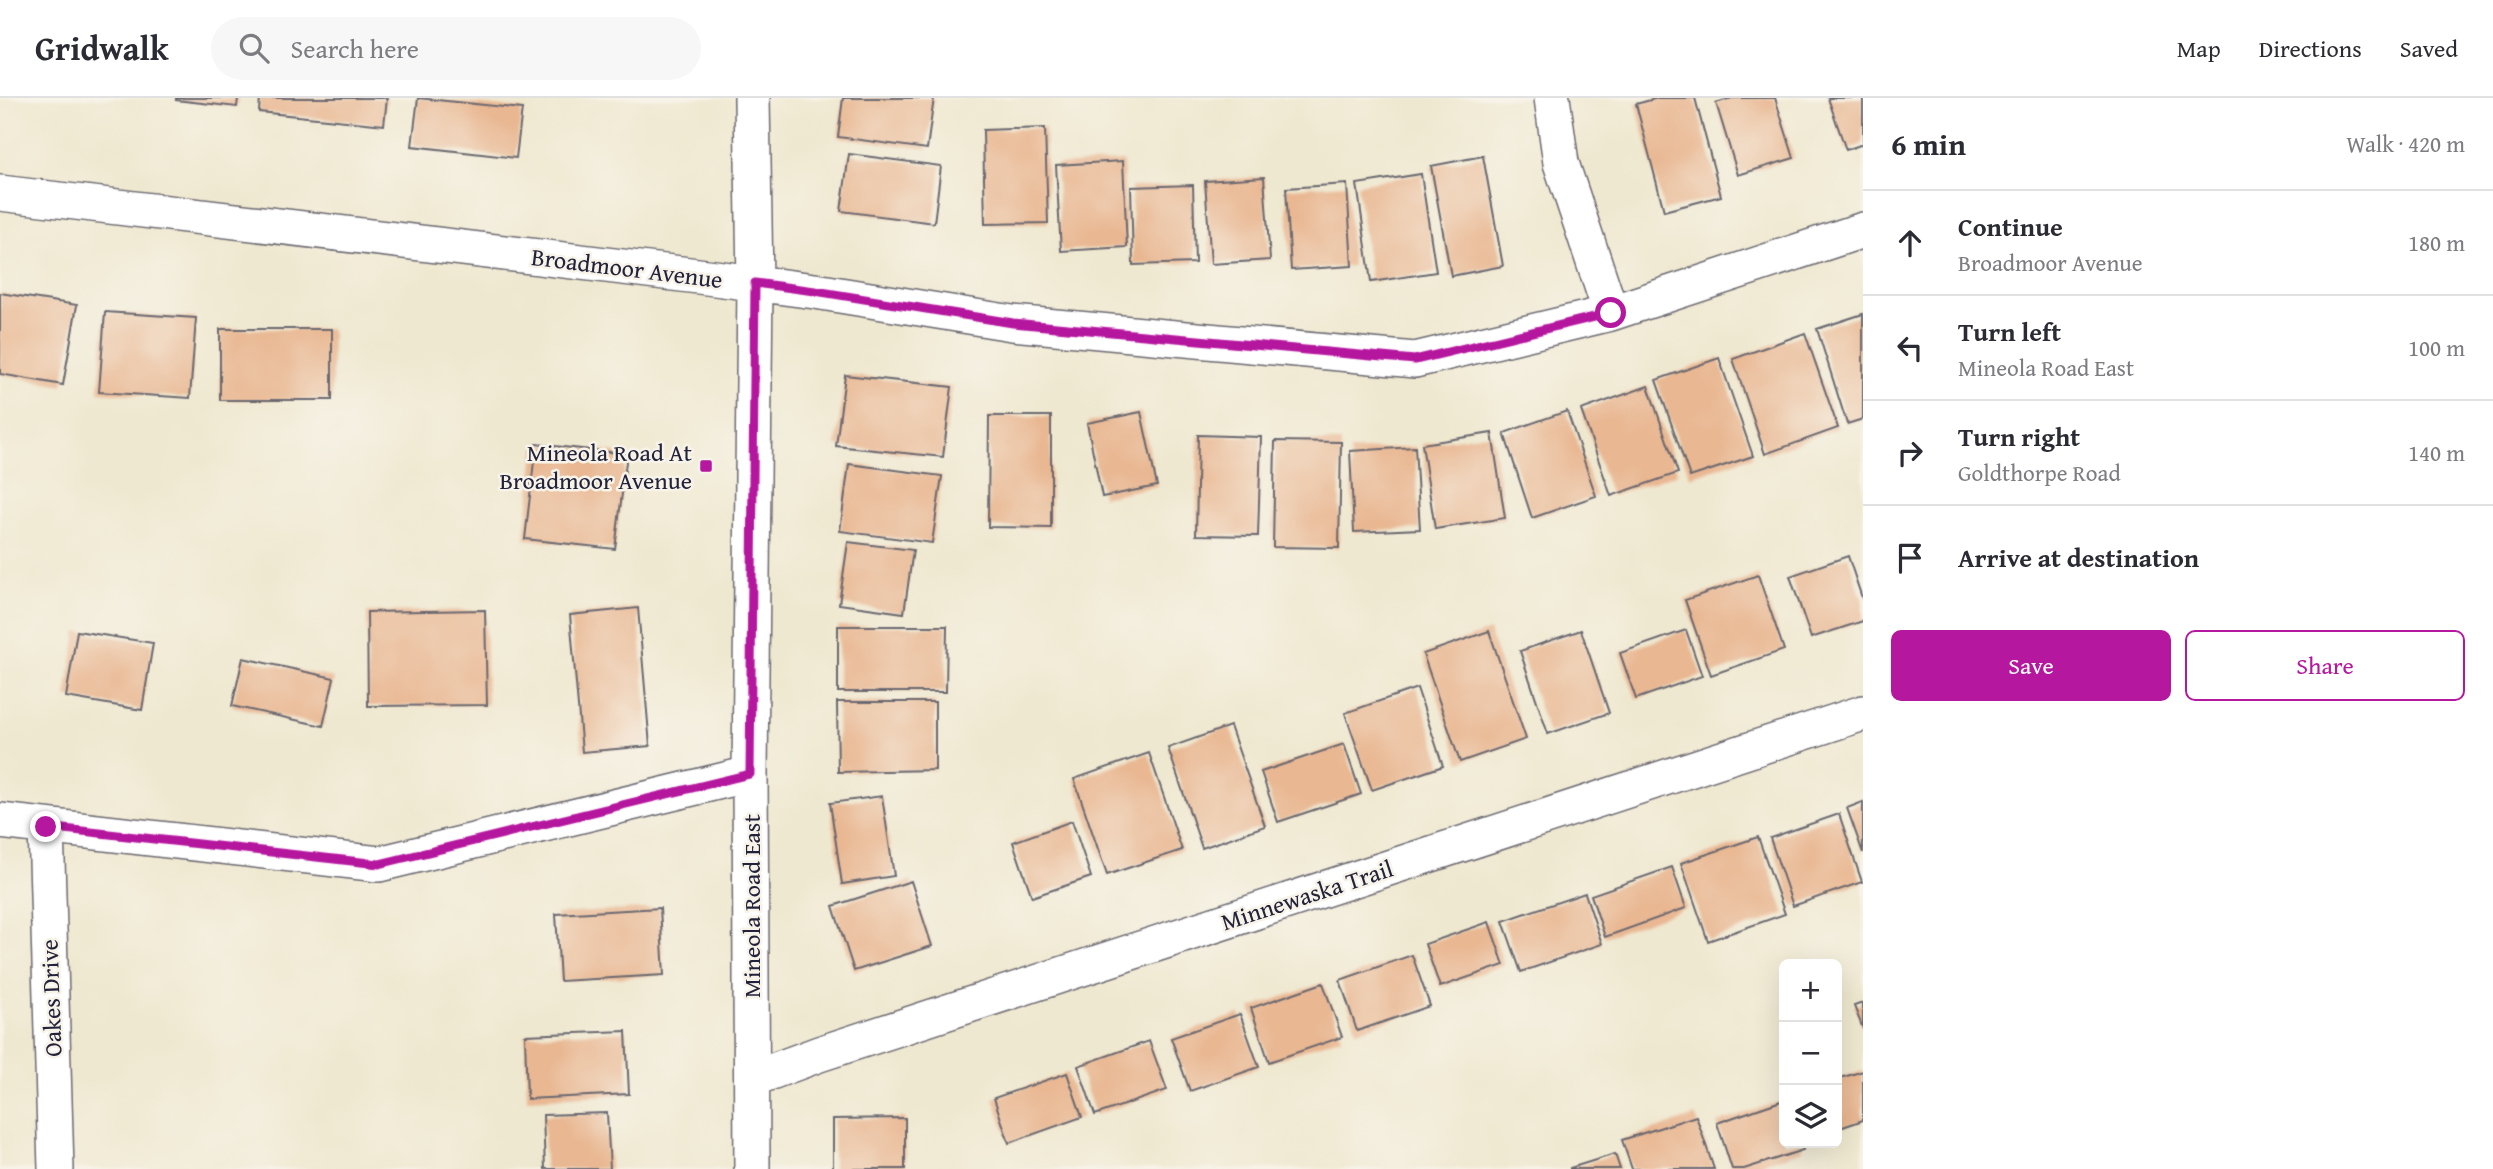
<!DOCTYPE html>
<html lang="en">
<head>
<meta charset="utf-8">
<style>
  body { margin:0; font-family:"Gentium Book Plus",serif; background:#f7f7f7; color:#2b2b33 }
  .controls { position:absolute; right:21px; bottom:21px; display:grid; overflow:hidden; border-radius:10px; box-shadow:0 7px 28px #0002 }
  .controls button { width:63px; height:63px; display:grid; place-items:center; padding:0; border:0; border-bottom:2px solid #e1e1e2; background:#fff; color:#2b2b33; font:35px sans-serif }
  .stop { position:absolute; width:21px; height:21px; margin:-16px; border:5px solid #b5179e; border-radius:50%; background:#fff }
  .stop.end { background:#b5179e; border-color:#fff; box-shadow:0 2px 7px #0008 }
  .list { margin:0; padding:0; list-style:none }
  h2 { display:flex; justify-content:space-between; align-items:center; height:91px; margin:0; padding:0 28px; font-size:30px }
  h2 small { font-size:23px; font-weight:400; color:#7c7c81 }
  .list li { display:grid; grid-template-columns:46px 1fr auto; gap:21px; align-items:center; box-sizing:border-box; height:105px; padding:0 28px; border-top:2px solid #e1e1e2 }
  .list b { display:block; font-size:26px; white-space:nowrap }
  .list p { margin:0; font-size:23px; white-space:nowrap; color:#7c7c81 }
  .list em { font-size:23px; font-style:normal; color:#7c7c81 }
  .actions { display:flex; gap:14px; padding:21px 28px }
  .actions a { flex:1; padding:16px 0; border:2px solid #b5179e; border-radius:10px; text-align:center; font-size:24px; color:#b5179e }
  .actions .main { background:#b5179e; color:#fff }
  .icon { flex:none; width:38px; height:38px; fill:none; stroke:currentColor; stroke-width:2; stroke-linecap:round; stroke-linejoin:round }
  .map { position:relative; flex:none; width:1863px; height:1071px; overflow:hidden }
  header { display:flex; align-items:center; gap:42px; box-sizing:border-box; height:98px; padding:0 35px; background:#fff; border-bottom:2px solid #e1e1e2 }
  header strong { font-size:33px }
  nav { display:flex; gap:38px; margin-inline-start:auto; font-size:24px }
  .search { width:490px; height:63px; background:#f7f7f7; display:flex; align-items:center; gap:18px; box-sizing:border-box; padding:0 24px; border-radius:38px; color:#7c7c81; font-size:26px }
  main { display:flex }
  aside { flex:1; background:#fff }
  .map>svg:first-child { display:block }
</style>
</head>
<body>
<header>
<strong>Gridwalk</strong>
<div class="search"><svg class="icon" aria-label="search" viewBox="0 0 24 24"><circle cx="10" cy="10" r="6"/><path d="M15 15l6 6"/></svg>Search here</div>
<nav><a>Map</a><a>Directions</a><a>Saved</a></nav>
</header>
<main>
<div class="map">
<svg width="1863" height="1071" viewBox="0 0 1863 1071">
  <rect width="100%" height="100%" fill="#f7f3e8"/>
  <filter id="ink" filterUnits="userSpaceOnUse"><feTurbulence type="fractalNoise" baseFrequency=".0143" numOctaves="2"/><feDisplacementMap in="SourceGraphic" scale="14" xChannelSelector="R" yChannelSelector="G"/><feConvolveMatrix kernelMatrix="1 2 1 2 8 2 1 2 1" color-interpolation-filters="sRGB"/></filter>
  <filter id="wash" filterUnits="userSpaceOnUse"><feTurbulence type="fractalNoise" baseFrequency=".00686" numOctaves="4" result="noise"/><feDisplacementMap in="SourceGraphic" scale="28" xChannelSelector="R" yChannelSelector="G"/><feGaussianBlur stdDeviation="1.57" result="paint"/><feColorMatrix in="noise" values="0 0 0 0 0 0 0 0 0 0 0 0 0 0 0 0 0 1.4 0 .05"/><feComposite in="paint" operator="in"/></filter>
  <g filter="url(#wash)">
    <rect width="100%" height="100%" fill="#efe8d0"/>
    <g id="blocks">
      <!-- building -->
      <path fill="#e9b792" d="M176 0H238L237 9 176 2Z
        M260 0H387L384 27 259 14Z
        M418 0 522 11 516 60 412 48Z
        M843 0H934L927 51 838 39Z
        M1658 0H1695L1721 98 1664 113 1636 6Z
        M1732 0H1775L1794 60 1738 77 1716 5Z
        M1828 0H1863V46L1846 52Z
        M1045 30 1048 125 985 126 983 32Z
        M849 56 941 68 934 125 841 113Z
        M1483 58 1503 168 1451 178 1431 68Z
        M1123 63 1127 149 1061 153 1056 67Z
        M1421 76 1436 174 1371 184 1357 86Z
        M1264 79 1270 162 1211 166 1205 83Z
        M1347 86 1352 168 1291 172 1286 90Z
        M1193 87 1195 165 1133 167 1131 89Z
        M0 195 77 207 63 287 0 276Z
        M105 214 196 220 190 300 99 294Z
        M1863 216V321L1847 326 1817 231Z
        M220 231H332V302H220Z
        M1805 235 1838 330 1765 356 1733 261Z
        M1719 260 1753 358 1690 379 1656 282Z
        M845 277 952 289 943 359 836 348Z
        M1648 288 1678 375 1611 398 1581 312Z
        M1567 313 1596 398 1532 420 1504 335Z
        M1141 314 1157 388 1102 399 1087 325Z
        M989 318H1051V430L988 429Z
        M1492 335 1505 420 1435 431 1422 346Z
        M1198 337 1261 339 1258 438 1196 437Z
        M1275 343 1341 344 1339 450 1273 449Z
        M536 346 627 356 615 451 525 441Z
        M1415 349 1420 431 1354 434 1350 353Z
        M849 366 942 378 932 445 840 433Z
        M848 444 913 452 904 515 839 506Z
        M1848 458 1863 503V523L1811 540 1790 478Z
        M1758 477 1784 552 1711 577 1685 502Z
        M638 510 650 648 582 654 570 517Z
        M485 512 487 607 368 608 367 514Z
        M838 528H947L946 594H838Z
        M1581 532 1609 615 1548 636 1520 553Z
        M1686 532 1702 578 1636 601 1620 555Z
        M77 533 153 545 142 612 66 599Z
        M1489 533 1526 641 1460 664 1423 556Z
        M243 560 334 580 323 628 232 608Z
        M1417 590 1443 668 1372 692 1345 615Z
        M837 604H935V672L838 674Z
        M1230 628 1265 728 1202 750 1168 650Z
        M1344 646 1361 696 1278 724 1261 674Z
        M1149 655 1182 752 1107 777 1074 681Z
        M882 698 894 778 842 786 830 705Z
        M1863 704V755L1847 710Z
        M1839 716 1862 784 1793 808 1770 740Z
        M1072 723 1091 779 1032 799 1013 744Z
        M1758 739 1785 816 1708 843 1681 765Z
        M1672 769 1686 810 1605 839 1591 797Z
        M911 783 932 848 854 873 833 808Z
        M1585 795 1602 846 1521 874 1503 823Z
        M660 810 664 877 560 883 556 816Z
        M1489 824 1504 867 1440 889 1425 846Z
        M1412 857 1430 908 1357 933 1340 882Z
        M1323 885 1342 939 1269 964 1251 910Z
        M1863 905V931L1854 908Z
        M1240 916 1259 969 1190 993 1171 940Z
        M626 933 629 996 527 1001 525 937Z
        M1149 943 1167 992 1095 1017 1078 968Z
        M1863 973V1022L1837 1031V981Z
        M1067 975 1082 1019 1009 1045 994 1000Z
        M1784 1002V1045H1800L1803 1052 1744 1071H1732L1717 1025Z
        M607 1015 610 1071H545L543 1017Z
        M1696 1018 1714 1071H1632L1622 1042Z
        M905 1020V1071H833V1021Z
        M1615 1056 1620 1071H1570V1070Z"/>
    </g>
  </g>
  <g filter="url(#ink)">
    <use href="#blocks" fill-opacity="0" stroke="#6a676f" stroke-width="2"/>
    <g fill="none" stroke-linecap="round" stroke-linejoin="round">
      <defs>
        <path id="minor" d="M1552 0 1561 65 1611 215
          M0 95 715 180 815 193 1012 225 1415 262 1611 215 1863 132
          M0 723 379 766 750 676
          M46 728 56 1071
          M752 981 819 956 1863 615
          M752 1071 750 676 755 185 752 0"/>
      </defs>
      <!-- minor casing -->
      <use href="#minor" stroke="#6a676f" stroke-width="38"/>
      <!-- minor -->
      <use href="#minor" stroke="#fff" stroke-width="35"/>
    </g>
  </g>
  <g fill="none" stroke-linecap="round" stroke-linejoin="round" filter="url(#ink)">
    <!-- route -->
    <path stroke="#b5179e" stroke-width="9" d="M46 729 379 766 750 676 755 185 815 193 1013 225 1415 262 1611 215"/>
  </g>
  <!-- markers -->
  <rect fill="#b5179e" stroke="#f7f3e8" stroke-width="2.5" x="699" y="361" width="14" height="14" rx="3.5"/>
  <g text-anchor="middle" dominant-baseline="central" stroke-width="5" stroke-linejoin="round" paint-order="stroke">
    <!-- street labels -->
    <g font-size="24" fill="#22223b" stroke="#f7f3e8">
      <text transform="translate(627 170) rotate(7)">Broadmoor Avenue</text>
      <text transform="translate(1307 797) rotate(-18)">Minnewaska Trail</text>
      <text transform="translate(751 808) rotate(-90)">Mineola Road East</text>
      <text transform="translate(51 900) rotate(-92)">Oakes Drive</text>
    </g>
    <!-- poi labels -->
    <g font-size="24" fill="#22223b" stroke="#f7f3e8" text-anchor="end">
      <text x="692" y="354">Mineola Road At<tspan x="692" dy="28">Broadmoor Avenue</tspan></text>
    </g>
  </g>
</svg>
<div class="controls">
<button>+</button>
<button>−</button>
<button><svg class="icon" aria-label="layers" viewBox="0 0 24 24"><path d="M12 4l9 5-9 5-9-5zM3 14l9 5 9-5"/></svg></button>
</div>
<div class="stop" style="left:1611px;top:215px"></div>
<div class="stop end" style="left:46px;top:729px"></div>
</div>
<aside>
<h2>6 min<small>Walk · 420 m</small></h2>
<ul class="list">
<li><svg class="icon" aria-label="ahead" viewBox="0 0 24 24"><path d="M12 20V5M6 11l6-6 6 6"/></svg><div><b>Continue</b><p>Broadmoor Avenue</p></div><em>180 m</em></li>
<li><svg class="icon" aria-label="left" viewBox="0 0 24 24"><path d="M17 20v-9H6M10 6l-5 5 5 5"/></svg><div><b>Turn left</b><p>Mineola Road East</p></div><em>100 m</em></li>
<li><svg class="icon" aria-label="right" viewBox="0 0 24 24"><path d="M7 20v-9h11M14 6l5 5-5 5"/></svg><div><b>Turn right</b><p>Goldthorpe Road</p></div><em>140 m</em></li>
<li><svg class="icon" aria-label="arrive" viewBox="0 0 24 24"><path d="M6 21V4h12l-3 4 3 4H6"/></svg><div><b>Arrive at destination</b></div></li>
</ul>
<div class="actions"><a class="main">Save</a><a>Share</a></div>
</aside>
</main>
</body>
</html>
